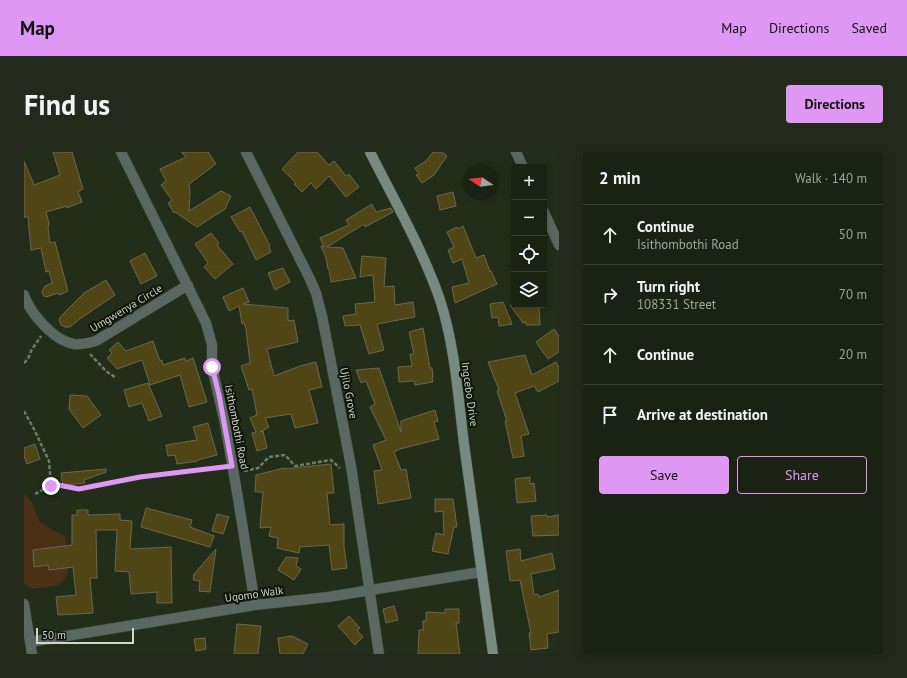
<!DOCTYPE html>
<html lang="en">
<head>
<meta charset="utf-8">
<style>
  body { margin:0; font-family:"PT Sans",sans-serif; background:#232a1c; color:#f1f3f6 }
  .controls { position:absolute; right:12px; top:12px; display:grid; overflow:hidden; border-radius:4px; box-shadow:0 2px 10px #0003 }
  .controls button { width:36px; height:36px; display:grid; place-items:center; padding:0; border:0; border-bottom:1px solid #383f33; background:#1a2213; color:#f1f3f6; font:20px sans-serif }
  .compass { position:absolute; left:439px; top:12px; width:36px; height:36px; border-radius:50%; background:#1a2213; box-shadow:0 2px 10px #0003; rotate:283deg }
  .scale { position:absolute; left:12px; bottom:10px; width:98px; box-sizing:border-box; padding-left:4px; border:2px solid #d0d8cb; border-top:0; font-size:11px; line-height:14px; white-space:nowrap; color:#d0d8cb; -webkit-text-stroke:3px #0f140b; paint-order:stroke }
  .stop { position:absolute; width:12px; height:12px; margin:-9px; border:3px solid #de98f3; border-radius:50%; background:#fff }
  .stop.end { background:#de98f3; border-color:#fff; box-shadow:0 1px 4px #0008 }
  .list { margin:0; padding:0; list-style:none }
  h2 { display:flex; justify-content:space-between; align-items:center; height:52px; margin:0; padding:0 16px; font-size:17px }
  h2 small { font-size:13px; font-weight:400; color:#9fa4a0 }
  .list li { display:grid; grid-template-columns:26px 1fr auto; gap:12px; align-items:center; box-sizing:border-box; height:60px; padding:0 16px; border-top:1px solid #383f33 }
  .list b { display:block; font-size:15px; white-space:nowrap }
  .list p { margin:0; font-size:13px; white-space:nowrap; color:#9fa4a0 }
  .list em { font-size:13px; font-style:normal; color:#9fa4a0 }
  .actions { display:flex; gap:8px; padding:12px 16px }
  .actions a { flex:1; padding:9px 0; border:1px solid #de98f3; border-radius:4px; text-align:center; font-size:14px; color:#de98f3 }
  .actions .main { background:#de98f3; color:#111 }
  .icon { flex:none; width:22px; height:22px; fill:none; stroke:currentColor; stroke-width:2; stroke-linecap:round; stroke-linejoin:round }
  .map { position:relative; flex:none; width:535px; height:502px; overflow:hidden; border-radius:4px }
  header { display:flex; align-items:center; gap:24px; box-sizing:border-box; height:56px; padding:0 20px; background:#de98f3; color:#111 }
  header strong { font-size:19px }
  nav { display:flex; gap:22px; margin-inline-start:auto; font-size:14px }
  .intro { display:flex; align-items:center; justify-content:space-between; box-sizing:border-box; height:96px; padding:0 24px }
  h1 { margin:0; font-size:28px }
  .button { padding:10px 18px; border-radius:4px; background:#de98f3; color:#111; font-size:14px; font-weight:700 }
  main { display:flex; gap:24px; padding:0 24px }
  aside { flex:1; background:#1a2213; border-radius:4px; box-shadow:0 2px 10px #0003 }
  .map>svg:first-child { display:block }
</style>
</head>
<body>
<header>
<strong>Map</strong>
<nav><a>Map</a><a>Directions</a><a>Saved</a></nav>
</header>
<div class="intro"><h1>Find us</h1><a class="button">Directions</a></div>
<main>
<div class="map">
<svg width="535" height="502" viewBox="0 0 535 502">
  <rect width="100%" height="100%" fill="#222e19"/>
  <!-- green -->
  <path fill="#4b3016" d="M0 341 8 351 15 369 23 375 41 384 45 416 42 426 35 433 9 437 0 432Z"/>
  <!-- building -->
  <path fill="#504615" stroke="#6c674d" d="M29 0H48L59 37 54 40 58 50 43 56V54L22 60 25 71 24 76 26 91 31 90 44 139 35 143 34 141 22 145 19 143 18 139 21 134 28 131 25 119 22 120 17 96 7 98 4 65H0V9L10 33 36 23Z
    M157 0H184L192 12 165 32 166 40 165 59 197 39 207 44 201 57 173 75 151 60 150 61 144 51 148 48 137 33 142 29 136 17 162 5Z
    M274 0H293L305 13 310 9 322 24 325 22 335 35 322 45 305 24 292 37 287 31 278 40 270 32 272 31 258 17Z
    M409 0H418L423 4 410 23 398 31 392 23 395 22 391 16 402 9Z
    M429 40 432 54 416 58 413 44Z
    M348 52 352 60 367 56 369 60 341 75 340 72 303 95 319 96 332 126 307 130 305 117H304L302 106 297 94 300 95 296 86 325 73 322 68Z
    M226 55 246 94 245 95 247 100 232 108 218 79 216 80 207 65Z
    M439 74 452 106 460 103 466 120 467 119 473 132 431 151 428 135 445 131 438 107 429 111 424 98 430 95 423 80 433 75 434 77Z
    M187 81 195 91 193 93 209 112 191 127 180 115 184 111 171 92Z
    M121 101 133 124 117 132 106 109Z
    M338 104 362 106 360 135 370 134 371 153 389 150 391 165 353 172 360 198 345 202 336 173 321 174 319 164 332 162 331 152 351 150 349 123 336 125Z
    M259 116 266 130 251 138 244 121Z
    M82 128 91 143 57 166 46 175H41L37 173 35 168 37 164 60 141Z
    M219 136 225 150 219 152 264 156V169L270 168 274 190 243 197 250 224 276 214 292 210 298 235 285 238 294 271 271 276 267 262 241 266 245 275 236 280 239 279 243 296 233 299 228 281 232 280 226 266 233 263 228 237 225 238 217 214 226 211 222 177 220 171 218 172 215 154 205 159 199 145Z
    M479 150 488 172 475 174 474 165 468 166 466 152Z
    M486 153H515L516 173H502V170L499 171Z
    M399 176 406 216H408L409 225 408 226 409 230 391 233 390 229 375 230 374 215 388 214 386 202H390L385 180Z
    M530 177 535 184V200L524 207 512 190Z
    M129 189 136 209 138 208 139 213 161 206 162 209 169 206 183 250 165 255 156 223 126 233 118 208 93 217 83 206 88 201 85 198 94 190 102 199Z
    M501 203 508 223 532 210 535 215V229L514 240 510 234 491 241 505 282 497 284 500 304 489 306 481 269H483L473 239 475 238 464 210Z
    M355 216 377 280V269L411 258 414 269 410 270 415 287 376 297 370 300 377 318 382 317 387 346 354 352 350 319 358 318 349 293 362 288 346 255 351 252 342 229 337 231 332 218Z
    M124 231 138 264 125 269 118 251 105 255 100 238Z
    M46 243 63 244 77 263 59 276 45 257Z
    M184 271 193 303 174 308V309L153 312 151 303 144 304 142 293 173 288 169 275Z
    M11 292 16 307 3 312 0 304V296Z
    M307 312 310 341H303L306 373 320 372V395L323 416 308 418 305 393 276 395 275 401 253 396 254 386 245 384 247 375 236 376 239 340H231L232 323 260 316V317Z
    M82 317V320L60 328 61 331 39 333 37 321Z
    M506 325V332L510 331 512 349 493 351 491 327Z
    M411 347H429L433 375H430L424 402 408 399 412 381 420 383 419 359 411 360Z
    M122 356 168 368 166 375 190 384 186 395 117 375Z
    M53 358H64V363L96 362V368L108 369 106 397 147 395 148 451H133V440L107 442 105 420 91 419 93 378H72L73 426H66L69 461 34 463 32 445 52 443 49 415 25 418 24 413 10 415 9 398 48 393V363H53Z
    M193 362 205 365 199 382 188 379Z
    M523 363V365L535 363V383L509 384 507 364Z
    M192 397 186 440 175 439 176 429 169 428 170 422Z
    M496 397 497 409 528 401 531 417 507 422 510 443 514 442 515 445 535 438V480L523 482 524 496 507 498 505 481H507L496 428 486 429 482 399Z
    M262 405 274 406 272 414 277 417 270 428 254 418Z
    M370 454 374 468 362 471 359 457Z
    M421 457H435V471H432L436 502H394L395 478H399V469H402V460L421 461Z
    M325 464 336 476 333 478 339 485 331 493 314 474Z
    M213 472 237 474 234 502H210Z
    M268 484 284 492 279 502H256L254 486Z
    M181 486 182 497 172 499 170 487Z"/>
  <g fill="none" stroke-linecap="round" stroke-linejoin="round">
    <defs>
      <path id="minor" d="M97 0 182 171 188 193V215L201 272 214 346 231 453
        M222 0 285 125 292 141 298 164 327 314 355 502
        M492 0 499 15
        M520 60 535 93
        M0 143C6 161 30 189 50 192 58 193 65 191 72 189L164 133
        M0 452 8 502
        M6 490 231 453 304 445 457 420"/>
      <path id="secondary" d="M346 0C370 48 399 98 416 148 431 194 434 244 440 292 449 362 459 432 469 502"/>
    </defs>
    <!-- minor casing -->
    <use href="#minor" stroke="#3e4935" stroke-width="11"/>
    <!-- secondary casing -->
    <use href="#secondary" stroke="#3e4935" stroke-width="11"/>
    <!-- path -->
    <path stroke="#707a69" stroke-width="2.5" stroke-dasharray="4 2" stroke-linecap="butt" d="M66 202 82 219 92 226
      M0 211 4 207 7 199 17 184
      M0 259 10 277 25 309 27 334
      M220 319 234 316 245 305 261 303 271 314 307 308 316 316
      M11 342 29 332 55 337 116 325 198 315"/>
    <!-- minor -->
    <use href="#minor" stroke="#5b6762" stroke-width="10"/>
    <!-- secondary -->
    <use href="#secondary" stroke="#768a81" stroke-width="10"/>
  </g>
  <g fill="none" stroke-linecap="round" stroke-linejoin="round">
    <!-- route -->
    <path stroke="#de98f3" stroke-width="5" d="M27 334 29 332 55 337 116 325 208 314 195 243 188 215"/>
  </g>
  <g text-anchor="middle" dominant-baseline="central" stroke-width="4" stroke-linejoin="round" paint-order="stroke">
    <!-- street labels -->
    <g font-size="11" fill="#d0d8cb" stroke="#0f140b">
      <text transform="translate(102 156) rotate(-31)">Umgwenya Circle</text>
      <text transform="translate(325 241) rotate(79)">Ujilo Grove</text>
      <text transform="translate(446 242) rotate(82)">Ingcebo Drive</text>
      <text transform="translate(213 275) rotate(79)">Isithombothi Road</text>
      <text transform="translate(230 442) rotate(-8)">Uqomo Walk</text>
    </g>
  </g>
</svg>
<div class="controls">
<button>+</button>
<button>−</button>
<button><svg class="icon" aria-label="locate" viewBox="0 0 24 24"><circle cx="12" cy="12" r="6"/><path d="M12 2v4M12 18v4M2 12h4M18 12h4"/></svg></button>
<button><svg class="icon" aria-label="layers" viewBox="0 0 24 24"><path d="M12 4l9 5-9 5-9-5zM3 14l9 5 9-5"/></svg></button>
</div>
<svg class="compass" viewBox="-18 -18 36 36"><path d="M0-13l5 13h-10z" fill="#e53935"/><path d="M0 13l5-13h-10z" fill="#9fa4a0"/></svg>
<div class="scale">50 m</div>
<div class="stop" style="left:188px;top:215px"></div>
<div class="stop end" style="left:27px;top:334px"></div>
</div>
<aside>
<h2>2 min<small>Walk · 140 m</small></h2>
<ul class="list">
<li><svg class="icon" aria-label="ahead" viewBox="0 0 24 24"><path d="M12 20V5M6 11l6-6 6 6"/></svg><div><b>Continue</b><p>Isithombothi Road</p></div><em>50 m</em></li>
<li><svg class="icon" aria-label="right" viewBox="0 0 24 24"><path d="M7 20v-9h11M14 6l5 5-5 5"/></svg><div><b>Turn right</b><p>108331 Street</p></div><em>70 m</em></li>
<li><svg class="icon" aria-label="ahead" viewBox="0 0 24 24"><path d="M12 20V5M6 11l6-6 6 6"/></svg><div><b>Continue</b></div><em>20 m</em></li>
<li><svg class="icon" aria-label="arrive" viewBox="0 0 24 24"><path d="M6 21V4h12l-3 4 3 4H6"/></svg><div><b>Arrive at destination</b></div></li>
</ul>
<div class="actions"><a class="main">Save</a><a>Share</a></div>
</aside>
</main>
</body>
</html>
